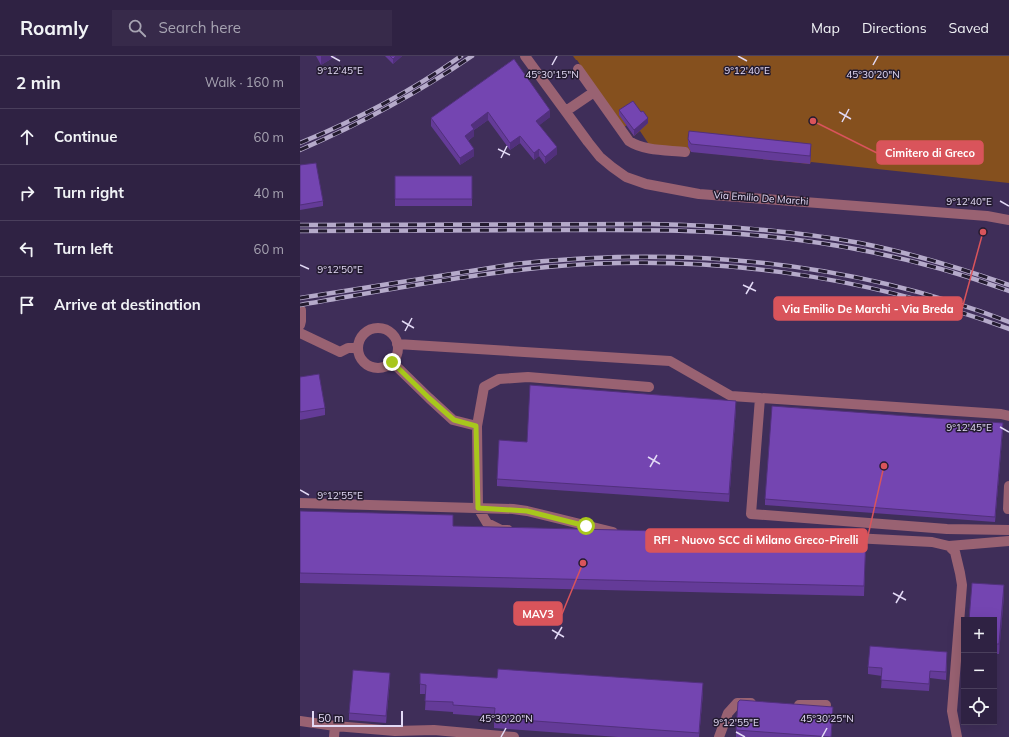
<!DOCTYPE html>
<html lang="en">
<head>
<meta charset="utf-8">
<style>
  body { margin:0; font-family:Mulish,sans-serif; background:#372a4a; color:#f1f3f6 }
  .controls { position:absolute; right:12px; bottom:12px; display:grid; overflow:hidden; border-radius:0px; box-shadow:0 4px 16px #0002 }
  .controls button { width:36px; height:36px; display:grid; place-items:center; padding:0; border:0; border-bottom:1px solid #4a3f5c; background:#2f2243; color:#f1f3f6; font:20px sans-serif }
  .scale { position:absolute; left:12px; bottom:10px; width:91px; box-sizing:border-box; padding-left:4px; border:2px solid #e2d9f5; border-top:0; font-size:11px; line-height:14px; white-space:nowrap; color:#e2d9f5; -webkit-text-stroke:3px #231b2f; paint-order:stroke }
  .stop { position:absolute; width:12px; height:12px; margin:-9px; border:3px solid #a8c71c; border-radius:50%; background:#fff }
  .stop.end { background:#a8c71c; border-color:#fff; box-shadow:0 1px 4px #0008 }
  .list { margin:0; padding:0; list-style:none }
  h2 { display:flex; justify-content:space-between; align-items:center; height:52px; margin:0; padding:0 16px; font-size:17px }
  h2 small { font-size:13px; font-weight:400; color:#a7a4b2 }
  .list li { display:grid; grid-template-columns:26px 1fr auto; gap:12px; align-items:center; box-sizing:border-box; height:56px; padding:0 16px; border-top:1px solid #4a3f5c }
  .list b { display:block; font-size:15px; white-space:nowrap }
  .list em { font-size:13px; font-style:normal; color:#a7a4b2 }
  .icon { flex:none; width:22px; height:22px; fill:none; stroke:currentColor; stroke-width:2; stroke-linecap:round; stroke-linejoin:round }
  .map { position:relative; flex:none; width:709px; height:681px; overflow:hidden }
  header { display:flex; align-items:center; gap:24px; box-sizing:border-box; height:56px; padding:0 20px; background:#2f2243; border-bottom:1px solid #4a3f5c }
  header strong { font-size:19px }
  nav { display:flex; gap:22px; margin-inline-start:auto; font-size:14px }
  .search { width:280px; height:36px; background:#372a4a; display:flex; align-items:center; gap:10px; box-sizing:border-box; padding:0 14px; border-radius:0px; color:#a7a4b2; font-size:15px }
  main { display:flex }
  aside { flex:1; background:#2f2243 }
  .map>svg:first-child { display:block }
</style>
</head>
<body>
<header>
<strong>Roamly</strong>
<div class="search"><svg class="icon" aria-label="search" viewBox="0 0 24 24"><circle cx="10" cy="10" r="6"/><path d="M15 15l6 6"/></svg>Search here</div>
<nav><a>Map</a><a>Directions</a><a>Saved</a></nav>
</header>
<main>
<aside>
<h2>2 min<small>Walk · 160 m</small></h2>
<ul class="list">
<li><svg class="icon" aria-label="ahead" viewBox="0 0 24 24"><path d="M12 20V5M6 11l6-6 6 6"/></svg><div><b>Continue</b></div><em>60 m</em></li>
<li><svg class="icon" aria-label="right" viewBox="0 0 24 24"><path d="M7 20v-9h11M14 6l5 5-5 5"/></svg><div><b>Turn right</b></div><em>40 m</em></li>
<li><svg class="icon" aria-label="left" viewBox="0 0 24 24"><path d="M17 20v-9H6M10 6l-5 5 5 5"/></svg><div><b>Turn left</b></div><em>60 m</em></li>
<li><svg class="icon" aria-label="arrive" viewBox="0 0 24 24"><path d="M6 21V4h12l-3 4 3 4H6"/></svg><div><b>Arrive at destination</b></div></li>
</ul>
</aside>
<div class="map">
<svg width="709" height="681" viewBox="0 0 709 681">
  <rect width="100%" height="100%" fill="#3f2e59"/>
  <!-- green -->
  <path fill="#85501e" d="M273 0H709V127L511 106 510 108 388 95 350 90 340 75 334 80 327 69 323 72 277 4H276Z"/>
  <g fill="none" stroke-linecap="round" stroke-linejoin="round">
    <!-- minor -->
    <path stroke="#996272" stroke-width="10" d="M225 0 288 86 300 101 312 111 326 121 346 128 399 138 687 160 709 164
      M278 13 329 85C344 95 367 94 385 96
      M266 55 294 36
      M0 269 1 265V254
      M58 292a20 20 0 1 1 40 0a20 20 0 1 1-40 0Z
      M0 277 40 296 48 292H58
      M97 288 370 305 431 340 701 358 709 360
      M92 306 129 342 153 364 177 370 178 452 187 467 201 474H208
      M460 342 451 458 647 473 709 474
      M177 370 184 331 199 323 228 321 349 331
      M709 430 708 453H709
      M0 447 213 453 227 455 313 476
      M553 482 632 486 649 490 655 496 660 517 662 529 652 655 657 681
      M649 490 709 485
      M499 649H526
      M0 665 35 670 34 681
      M35 670 95 675 134 674 214 681
      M419 681 428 657 437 647H451"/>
    <defs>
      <path id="rail" d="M0 87C56 64 112 35 161 0
        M0 94C60 68 118 37 172 0
        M0 169 349 168C420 169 490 174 560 187 611 197 660 212 709 229
        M0 175C88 175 175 174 263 174 312 174 361 173 410 176 511 181 614 200 709 235
        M0 242 215 208C383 190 551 205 709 266
        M0 249C82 235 164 219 247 211 404 197 561 218 709 273"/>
    </defs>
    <!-- rail casing -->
    <use href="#rail" stroke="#b5aaca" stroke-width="4.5"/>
    <!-- rail -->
    <use href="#rail" stroke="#231b2f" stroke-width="3" stroke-dasharray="9" stroke-linecap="butt"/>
  </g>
  <!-- wall -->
  <path fill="#643b98" d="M16 0H36L21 9Z
    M85 0H102L93 8Z
    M214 3 250 61 239 69 257 98 245 108 239 100 234 104 220 87 210 94 188 64 174 74V80L168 85 174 100 160 109 131 70V62Z
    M319 54 341 56 348 67 334 80 319 59Z
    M388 83 511 96 510 108 391 96 388 90Z
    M0 109 23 145V150L0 154Z
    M95 120H172V150H95Z
    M0 321 25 352V359L0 364Z
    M436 352 429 446 197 430V423L227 386Z
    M703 372 695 466 465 449V443Z
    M0 455 153 470 566 480 564 540 0 527Z
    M704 539 699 598H694V564Z
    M647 604 646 624 630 622 629 635 581 632 582 620 568 618V611Z
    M90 624 86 667 49 664V657Z
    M120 628 403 637 399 681H318L194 672V661L153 658V656L125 654 126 638H120Z
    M533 661 531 681H436V674Z"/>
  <!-- shaded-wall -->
  <path fill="#51307c" d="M21 0H36L21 9Z
    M96 0H102L93 8V3Z
    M250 54V61L236 72V65Z
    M188 56V64L174 74V80L165 87V80L171 69Z
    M348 62V67L334 80V74Z
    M220 80V87L210 94V87Z
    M511 88V96L510 108V100Z
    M257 91V98L245 108V101Z
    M174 93V100L160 109V102Z
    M239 93V100L234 104V97Z
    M436 345V352L429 446V438Z
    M703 367V372L695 466V461Z
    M704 529V539L699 598V588Z
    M647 596V604L646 624V616Z
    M90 617V624L86 667V660Z
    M403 627V637L399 681V677Z
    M533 651V661L531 681Z"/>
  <!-- building -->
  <path fill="#7445b1" stroke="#51307c" d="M90 0H96L93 3Z
    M214 3 250 54 236 65 257 91 245 101 239 93 234 97 220 80 210 87 188 56 171 69 174 73 165 80 174 93 160 102 131 62Z
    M333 45 341 56 343 55 348 62 334 74 319 54Z
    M389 75 511 88 510 100 391 88 388 83Z
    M16 107 23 145 0 149V109Z
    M95 120H172V143H95Z
    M19 318 25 352 0 356V321Z
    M230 329 436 345 429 438 197 423 199 384 227 386Z
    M472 350 703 367 695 461 465 443Z
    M0 455 153 459V470L566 480 564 530 0 517Z
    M672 527 704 529 699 588H694V564H669Z
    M570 590 647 596 646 616 630 615 629 628 581 624 582 612 568 611Z
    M198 613 403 627 399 677 194 662 195 652 153 649V646L125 645 126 629 120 628V617L197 622Z
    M53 614 90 617 86 660 49 657Z
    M440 644 533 651 531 681 436 674 438 646Z"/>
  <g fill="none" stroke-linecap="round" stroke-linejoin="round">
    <!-- route -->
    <path stroke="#a8c71c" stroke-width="5" d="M92 306 129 342 154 364 176 370 178 452 227 455 286 470"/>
  </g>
  <!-- ticks -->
  <path fill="none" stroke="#e2d9f5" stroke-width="1.5" d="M31 0 40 5M438 0 447 5M252 9 257 0M573 9 578 0M539 56 551 63M542 66 549 53M198 93 210 99M201 102 207 90M700 145 709 150M0 209 9 213M443 229 456 235M446 238 453 226M102 265 114 272M105 275 112 262M700 371 709 376M348 401 360 408M350 411 357 399M0 434 9 439M593 537 606 544M596 547 603 535M252 574 264 581M255 583 262 571M436 676 445 681M201 681 206 672M522 681 527 672"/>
  <g text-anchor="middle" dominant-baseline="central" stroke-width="3" stroke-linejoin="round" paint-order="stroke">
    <!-- street labels -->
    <g font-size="10" fill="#e2d9f5" stroke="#231b2f">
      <text transform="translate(461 142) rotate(4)">Via Emilio De Marchi</text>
    </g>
  </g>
  <g font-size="10" text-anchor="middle" fill="#e2d9f5" stroke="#231b2f" stroke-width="3" stroke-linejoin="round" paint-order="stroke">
    <text x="40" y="18">9°12'45"E</text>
    <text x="447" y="18">9°12'40"E</text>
    <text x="252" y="22">45°30'15"N</text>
    <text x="573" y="22">45°30'20"N</text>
    <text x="669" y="149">9°12'40"E</text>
    <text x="40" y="217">9°12'50"E</text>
    <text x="669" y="375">9°12'45"E</text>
    <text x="40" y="443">9°12'55"E</text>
    <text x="206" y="666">45°30'20"N</text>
    <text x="527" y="666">45°30'25"N</text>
    <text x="436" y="670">9°12'55"E</text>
  </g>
  <!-- callouts -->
  <path fill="none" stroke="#d9545b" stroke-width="1.5" d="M513 65L577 97M683 176L662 253M584 410L567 484M283 507L262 558"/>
  <g fill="#d9545b" stroke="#231b2f" stroke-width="1.5">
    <circle cx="513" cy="65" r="4"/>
    <circle cx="683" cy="176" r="4"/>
    <circle cx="584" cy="410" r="4"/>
    <circle cx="283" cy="507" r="4"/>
  </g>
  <g fill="#d9545b" stroke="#d9545b" stroke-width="1.5">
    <rect x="577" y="85" width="106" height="23" rx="4"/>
    <rect x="474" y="241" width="188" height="23" rx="4"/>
    <rect x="346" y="473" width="221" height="23" rx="4"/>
    <rect x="214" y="546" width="48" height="23" rx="4"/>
  </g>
  <g font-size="11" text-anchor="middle" font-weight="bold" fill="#fff">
    <text x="630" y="101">Cimitero di Greco</text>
    <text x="568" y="257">Via Emilio De Marchi - Via Breda</text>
    <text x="456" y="488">RFI - Nuovo SCC di Milano Greco-Pirelli</text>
    <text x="238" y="562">MAV3</text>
  </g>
</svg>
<div class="controls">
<button>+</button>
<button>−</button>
<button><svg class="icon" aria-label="locate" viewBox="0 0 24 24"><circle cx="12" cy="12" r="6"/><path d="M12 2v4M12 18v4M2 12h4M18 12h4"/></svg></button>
</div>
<div class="scale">50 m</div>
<div class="stop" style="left:286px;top:470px"></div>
<div class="stop end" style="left:92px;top:306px"></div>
</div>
</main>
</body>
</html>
